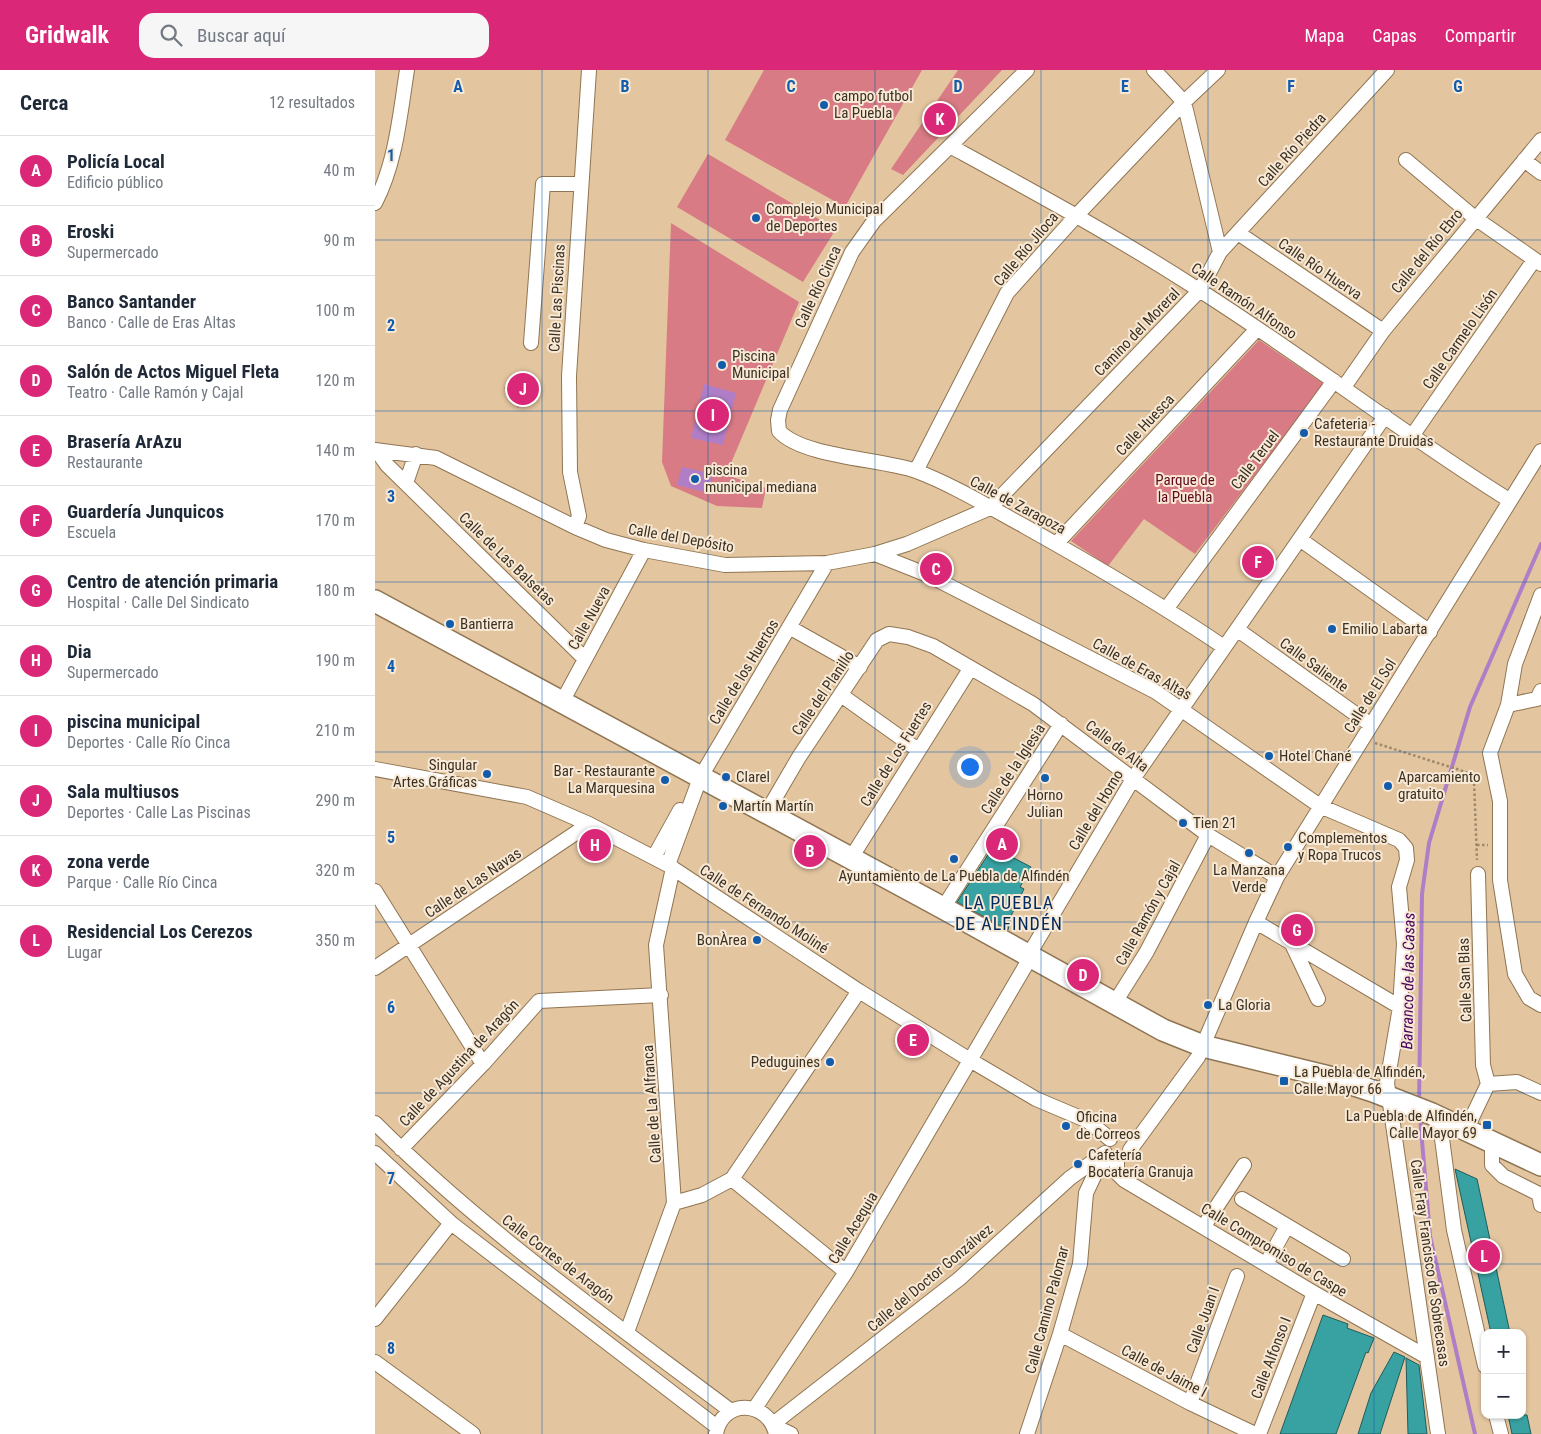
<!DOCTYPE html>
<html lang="es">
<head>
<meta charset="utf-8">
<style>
  body { margin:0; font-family:"Roboto Condensed",sans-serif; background:#f6f6f7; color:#1f2937 }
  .controls { position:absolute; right:15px; bottom:15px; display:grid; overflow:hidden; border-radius:10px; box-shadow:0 1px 4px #0004 }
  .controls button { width:45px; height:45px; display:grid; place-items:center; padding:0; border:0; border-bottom:1px solid #e0e1e3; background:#fff; color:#1f2937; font:25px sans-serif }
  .you { position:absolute; left:594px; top:696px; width:18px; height:18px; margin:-12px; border:4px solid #fff; border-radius:50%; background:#1a73e8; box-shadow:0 0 0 8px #1a73e833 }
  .badge { display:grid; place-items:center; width:32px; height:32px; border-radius:50%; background:#db2777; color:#fff; font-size:16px; font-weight:700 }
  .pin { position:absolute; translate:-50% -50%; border:2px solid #fff; box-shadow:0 1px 5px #0006 }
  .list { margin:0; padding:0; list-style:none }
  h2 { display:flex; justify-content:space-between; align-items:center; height:65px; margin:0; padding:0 20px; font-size:21px }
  h2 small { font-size:16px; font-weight:400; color:#747a83 }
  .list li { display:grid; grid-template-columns:32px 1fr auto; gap:15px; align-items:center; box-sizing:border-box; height:70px; padding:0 20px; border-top:1px solid #e0e1e3 }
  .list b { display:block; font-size:19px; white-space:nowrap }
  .list p { margin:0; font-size:16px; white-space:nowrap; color:#747a83 }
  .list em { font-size:16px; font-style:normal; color:#747a83 }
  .icon { flex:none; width:28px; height:28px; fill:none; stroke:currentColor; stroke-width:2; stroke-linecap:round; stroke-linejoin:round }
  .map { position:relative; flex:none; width:1166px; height:1364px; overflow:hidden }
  header { display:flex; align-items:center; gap:30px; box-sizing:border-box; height:70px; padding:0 25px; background:#db2777; color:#fff }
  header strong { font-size:24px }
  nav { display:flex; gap:28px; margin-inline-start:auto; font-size:18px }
  .search { width:350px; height:45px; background:#f6f6f7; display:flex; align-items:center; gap:12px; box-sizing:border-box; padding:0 18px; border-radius:15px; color:#747a83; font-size:19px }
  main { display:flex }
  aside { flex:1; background:#fff }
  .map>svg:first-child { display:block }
</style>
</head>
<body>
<header>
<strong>Gridwalk</strong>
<div class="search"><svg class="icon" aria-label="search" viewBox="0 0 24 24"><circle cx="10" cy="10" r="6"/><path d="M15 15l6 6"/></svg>Buscar aquí</div>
<nav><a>Mapa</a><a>Capas</a><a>Compartir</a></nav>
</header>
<main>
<aside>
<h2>Cerca<small>12 resultados</small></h2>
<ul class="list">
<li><span class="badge">A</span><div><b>Policía Local</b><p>Edificio público</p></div><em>40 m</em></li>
<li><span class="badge">B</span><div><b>Eroski</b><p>Supermercado</p></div><em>90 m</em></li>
<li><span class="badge">C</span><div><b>Banco Santander</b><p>Banco · Calle de Eras Altas</p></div><em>100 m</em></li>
<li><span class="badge">D</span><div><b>Salón de Actos Miguel Fleta</b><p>Teatro · Calle Ramón y Cajal</p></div><em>120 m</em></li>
<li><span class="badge">E</span><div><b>Brasería ArAzu</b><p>Restaurante</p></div><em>140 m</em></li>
<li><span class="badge">F</span><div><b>Guardería Junquicos</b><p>Escuela</p></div><em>170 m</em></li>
<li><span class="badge">G</span><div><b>Centro de atención primaria</b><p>Hospital · Calle Del Sindicato</p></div><em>180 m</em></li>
<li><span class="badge">H</span><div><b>Dia</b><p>Supermercado</p></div><em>190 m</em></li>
<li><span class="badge">I</span><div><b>piscina municipal</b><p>Deportes · Calle Río Cinca</p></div><em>210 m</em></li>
<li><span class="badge">J</span><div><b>Sala multiusos</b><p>Deportes · Calle Las Piscinas</p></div><em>290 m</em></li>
<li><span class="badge">K</span><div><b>zona verde</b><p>Parque · Calle Río Cinca</p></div><em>320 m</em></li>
<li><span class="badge">L</span><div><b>Residencial Los Cerezos</b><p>Lugar</p></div><em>350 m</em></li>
</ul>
</aside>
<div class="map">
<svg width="1166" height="1364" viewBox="0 0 1166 1364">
  <rect width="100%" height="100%" fill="#e3c6a0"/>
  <!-- green -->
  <path fill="#d87b84" d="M389 0H547L470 137 350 70Z
    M583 0H627L528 105 516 99Z
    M333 84 461 159 428 212 302 137Z
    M296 153 424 232 351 405 391 418 387 438 342 436 296 416 287 392Z
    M884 270 949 314 820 484 769 449 733 496 696 471Z
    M152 301 166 320 143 338 129 318Z"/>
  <!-- water -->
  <path fill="#b07ec7" d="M329 314 361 323 348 375 316 368Z
    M307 397 338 404 334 423 302 415Z"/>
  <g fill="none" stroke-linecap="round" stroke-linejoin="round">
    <!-- stream -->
    <path stroke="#b07ec7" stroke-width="4" d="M1044 1033 1047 824 1054 773 1095 637 1166 474
      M1045 1047 1055 1166 1100 1364"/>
  </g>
  <!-- building -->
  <path fill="#38a2a2" stroke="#205b5b" d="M618 777 656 797 645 817 649 819 636 846 633 860 582 832Z
    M1080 1099 1102 1109 1135 1263H1116Z
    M948 1245 973 1254 972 1258 999 1268 993 1283 991 1282 961 1364H905Z
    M1019 1282 1030 1287 1005 1364H983L996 1323Z
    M1031 1288 1044 1295 1052 1364H1033Z
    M1133 1345H1152L1156 1364H1137Z"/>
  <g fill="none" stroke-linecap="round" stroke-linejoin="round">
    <defs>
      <path id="minor" d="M652 0 499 151 477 182 405 340 403 350 404 361C427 387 507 389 541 401 576 414 616 438 649 456 717 494 784 533 849 577
        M575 76C659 122 744 168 824 220 930 287 1028 364 1134 430
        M1031 90 1100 148 1166 194
        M1149 90 1166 103
        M0 133C21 93 25 44 32 0
        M863 163 1008 261
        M845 182 1012 0
        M156 273 168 114H206
        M969 317 1008 261 1166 70
        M1037 366 1159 190
        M0 380 61 388 200 457 231 470 269 480 350 495 452 493 500 484 532 474 615 438 825 220 845 182 809 32 779 0
        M2 381 12 395 210 589
        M541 401 632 223 701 146 809 32 843 0
        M31 413 41 384
        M200 457 204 446 195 402 194 306 214 0
        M926 470 1055 562
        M681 474 882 259
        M500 484 553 505 781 622 945 736 1024 770 1031 778 1032 790 1024 817 1029 874 1025 937 1012 1013 1063 1364
        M1166 525 1140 594 1133 635 1115 683 1125 731V810L1140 904 1154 928 1166 935
        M792 538 959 311
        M414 557 485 597
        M863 560 996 655
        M466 625 543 680
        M187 632 269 480
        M1133 635 1162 629 1166 621
        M0 699 152 727 214 754 293 795 484 921 595 990 661 1029 713 1051 735 1069
        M387 740H393L424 687 502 570 514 564 533 567 558 576 658 634 833 765 902 807
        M279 787 305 740
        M476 788 595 599
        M293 795 325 708 452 493
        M1103 804 1108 995 1113 1014
        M0 821 108 994
        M568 838 686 654
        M881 852 1025 937
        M916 872 943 929
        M0 898 214 754
        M739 934 771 883 833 765
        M1067 1049 1066 1061 1079 1160 1110 1296
        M0 1053C108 1161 234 1249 356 1341
        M1091 1060 1113 1014 1142 1012 1166 1023
        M1117 1072V1095L1128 1106 1164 1124 1166 1135
        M26 1079 108 994 164 931 286 925
        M755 1080 823 987 881 852 902 807 1166 381
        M0 1083 76 1153 342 1357
        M742 1092V1103L749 1110 939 1223 1052 1287
        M357 1109 471 1202
        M867 1129 968 1189
        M299 1133 327 1125 357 1109 484 921
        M829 1156 869 1095
        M891 1194 912 1156
        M0 1249 76 1153
        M252 1262 299 1133 281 875 298 798
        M685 1264 815 1333 880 1364
        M0 1292 98 1364
        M815 1333 862 1206
        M380 1338 471 1202 655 888 659 876 758 709 1010 346
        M1121 1345 1126 1364
        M398 1354 584 1209 695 1108 730 1083
        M399 1356 416 1364
        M341 1364C347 1328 393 1330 401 1364
        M652 1364 685 1264 705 1194 711 1123 720 1104 732 1088
        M884 1364 939 1223"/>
      <path id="highway" d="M0 531 568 838 788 960 828 976 958 1008 998 1021 1057 1044 1166 1095"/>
    </defs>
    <!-- minor casing -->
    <use href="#minor" stroke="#907552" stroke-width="16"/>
    <!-- highway casing -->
    <use href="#highway" stroke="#907552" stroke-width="24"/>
    <!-- path -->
    <path stroke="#9e886b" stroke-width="2.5" stroke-dasharray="2.5 2.5" stroke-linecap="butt" d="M1000 673 1091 702 1099 711 1102 790
      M1102 775H1113"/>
    <!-- minor -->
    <use href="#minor" stroke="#fff" stroke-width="14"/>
    <!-- highway -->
    <use href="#highway" stroke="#fff" stroke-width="21"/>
  </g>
  <!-- grid -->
  <path fill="none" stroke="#125cab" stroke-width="1" stroke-opacity="0.55" d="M167 0V1364M333 0V1364M500 0V1364M666 0V1364M833 0V1364M999 0V1364M0 170H1166M0 341H1166M0 512H1166M0 682H1166M0 852H1166M0 1023H1166M0 1194H1166"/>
  <!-- markers -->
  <g fill="#125cab" stroke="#f8e9d6" stroke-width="2">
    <circle cx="449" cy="35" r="5"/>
    <circle cx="381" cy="148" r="5"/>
    <circle cx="347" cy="295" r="5"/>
    <circle cx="929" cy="363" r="5"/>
    <circle cx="320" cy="409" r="5"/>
    <circle cx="75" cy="554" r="5"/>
    <circle cx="957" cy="559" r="5"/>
    <circle cx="894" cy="686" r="5"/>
    <circle cx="112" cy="704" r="5"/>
    <circle cx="351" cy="707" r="5"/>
    <circle cx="670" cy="708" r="5"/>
    <circle cx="290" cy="710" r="5"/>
    <circle cx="1013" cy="716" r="5"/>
    <circle cx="348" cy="736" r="5"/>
    <circle cx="808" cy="753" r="5"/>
    <circle cx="913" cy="777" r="5"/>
    <circle cx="874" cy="783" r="5"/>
    <circle cx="579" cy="789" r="5"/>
    <circle cx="382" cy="870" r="5"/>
    <circle cx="833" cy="935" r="5"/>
    <circle cx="455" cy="992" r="5"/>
    <rect x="904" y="1006" width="10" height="10" rx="2.5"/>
    <rect x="1107" y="1050" width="10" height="10" rx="2.5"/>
    <circle cx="691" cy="1056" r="5"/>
    <circle cx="703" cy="1094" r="5"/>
  </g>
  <g text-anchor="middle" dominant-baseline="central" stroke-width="4" stroke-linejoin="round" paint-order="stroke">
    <!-- poi labels -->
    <g font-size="15" fill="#3c3121" stroke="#f8e9d6" text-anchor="start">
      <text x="459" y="26">campo futbol<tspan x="459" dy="17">La Puebla</tspan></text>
      <text x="391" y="139">Complejo Municipal<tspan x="391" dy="17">de Deportes</tspan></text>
      <text x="357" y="286">Piscina<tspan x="357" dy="17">Municipal</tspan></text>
      <text x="939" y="354">Cafeteria -<tspan x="939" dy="17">Restaurante Druidas</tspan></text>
      <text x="330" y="400">piscina<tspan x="330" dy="17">municipal mediana</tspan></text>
      <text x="85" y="554">Bantierra</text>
      <text x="967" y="559">Emilio Labarta</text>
      <text x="904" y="686">Hotel Chané</text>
      <text x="102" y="695" text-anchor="end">Singular<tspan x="102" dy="17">Artes Gráficas</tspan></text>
      <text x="280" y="701" text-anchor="end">Bar - Restaurante<tspan x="280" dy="17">La Marquesina</tspan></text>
      <text x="361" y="707">Clarel</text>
      <text x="1023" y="707">Aparcamiento<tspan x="1023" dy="17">gratuito</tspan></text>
      <text x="670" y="725" text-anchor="middle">Horno<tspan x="670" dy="17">Julian</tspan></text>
      <text x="358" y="736">Martín Martín</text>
      <text x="818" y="753">Tien 21</text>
      <text x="923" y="768">Complementos<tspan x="923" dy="17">y Ropa Trucos</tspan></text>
      <text x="874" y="800" text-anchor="middle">La Manzana<tspan x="874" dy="17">Verde</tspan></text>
      <text x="579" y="806" text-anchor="middle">Ayuntamiento de La Puebla de Alfindén</text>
      <text x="372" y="870" text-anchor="end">BonÀrea</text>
      <text x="843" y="935">La Gloria</text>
      <text x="445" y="992" text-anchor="end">Peduguines</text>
      <text x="919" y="1002">La Puebla de Alfindén,<tspan x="919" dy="17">Calle Mayor 66</tspan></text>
      <text x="1102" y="1046" text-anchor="end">La Puebla de Alfindén,<tspan x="1102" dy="17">Calle Mayor 69</tspan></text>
      <text x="701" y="1047">Oficina<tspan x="701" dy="17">de Correos</tspan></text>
      <text x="713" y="1085">Cafetería<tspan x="713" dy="17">Bocatería Granuja</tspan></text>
    </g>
    <!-- street labels -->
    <g font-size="15" fill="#3c3121" stroke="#f8e9d6">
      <text transform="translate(917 80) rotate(-48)">Calle Río Piedra</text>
      <text transform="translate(651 179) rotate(-50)">Calle Río Jiloca</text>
      <text transform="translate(1052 181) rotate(-51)">Calle del Río Ebro</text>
      <text transform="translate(945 199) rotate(34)">Calle Río Huerva</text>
      <text transform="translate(443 217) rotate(-65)">Calle Río Cinca</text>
      <text transform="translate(182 228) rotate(-87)">Calle Las Piscinas</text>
      <text transform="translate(869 231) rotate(34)">Calle Ramón Alfonso</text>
      <text transform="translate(762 262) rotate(-46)">Camino del Moreral</text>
      <text transform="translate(1085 269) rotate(-55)">Calle Carmelo Lisón</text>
      <text transform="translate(770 355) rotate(-47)">Calle Huesca</text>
      <text transform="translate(880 390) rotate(-53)">Calle Teruel</text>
      <text transform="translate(643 435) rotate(28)">Calle de Zaragoza</text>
      <text transform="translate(306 468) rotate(10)">Calle del Depósito</text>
      <text transform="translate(132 489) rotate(44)">Calle de Las Balsetas</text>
      <text transform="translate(214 548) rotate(-61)">Calle Nueva</text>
      <text transform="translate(939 595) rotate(36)">Calle Saliente</text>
      <text transform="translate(767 599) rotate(29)">Calle de Eras Altas</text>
      <text transform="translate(369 602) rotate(-59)">Calle de los Huertos</text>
      <text transform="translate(448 623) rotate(-56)">Calle del Planillo</text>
      <text transform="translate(995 626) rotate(-58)">Calle de El Sol</text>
      <text transform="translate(742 676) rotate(37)">Calle de Alta</text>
      <text transform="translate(521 684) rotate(-58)">Calle de Los Fuertes</text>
      <text transform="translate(638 699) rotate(-57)">Calle de la Iglesia</text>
      <text transform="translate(721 740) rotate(-59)">Calle del Horno</text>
      <text transform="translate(98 813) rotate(-34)">Calle de Las Navas</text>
      <text transform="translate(389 839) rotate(33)">Calle de Fernando Moliné</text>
      <text transform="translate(773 843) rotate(-61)">Calle Ramón y Cajal</text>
      <text transform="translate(1090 910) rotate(-92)">Calle San Blas</text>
      <text transform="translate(84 993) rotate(-47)">Calle de Agustina de Aragón</text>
      <text transform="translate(277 1034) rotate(-94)">Calle de La Alfranca</text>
      <text transform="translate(478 1158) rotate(-59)">Calle Acequia</text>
      <text transform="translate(899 1180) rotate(31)">Calle Compromiso de Caspe</text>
      <text transform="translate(183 1189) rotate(37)">Calle Cortes de Aragón</text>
      <text transform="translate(1055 1193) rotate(82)">Calle Fray Francisco de Sobrecasas</text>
      <text transform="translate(555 1208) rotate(-40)">Calle del Doctor Gonzálvez</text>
      <text transform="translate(672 1240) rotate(-75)">Calle Camino Palomar</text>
      <text transform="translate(828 1250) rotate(-70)">Calle Juan I</text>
      <text transform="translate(896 1288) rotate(-69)">Calle Alfonso I</text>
      <text transform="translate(789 1301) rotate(28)">Calle de Jaime I</text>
    </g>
    <!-- park labels -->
    <g font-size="15" fill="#620b20" stroke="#f8e9d6">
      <text x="810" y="410">Parque de<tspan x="810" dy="17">la Puebla</tspan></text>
    </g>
    <!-- water labels -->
    <g font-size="16" font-style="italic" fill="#4b0562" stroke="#f8e9d6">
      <text transform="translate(1033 911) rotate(-89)">Barranco de las Casas</text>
    </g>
    <!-- quarter labels -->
    <g font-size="18" letter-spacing="1" fill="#002b5c" stroke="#f8e9d6">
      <text x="634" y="832">LA PUEBLA<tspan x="634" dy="21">DE ALFINDÉN</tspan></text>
    </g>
  </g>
  <g font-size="16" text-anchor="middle" font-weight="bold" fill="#125cab" stroke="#f8e9d6" stroke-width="4" stroke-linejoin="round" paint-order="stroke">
    <text x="83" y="22">A</text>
    <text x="250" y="22">B</text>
    <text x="416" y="22">C</text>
    <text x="583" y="22">D</text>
    <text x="750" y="22">E</text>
    <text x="916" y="22">F</text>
    <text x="1083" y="22">G</text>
    <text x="16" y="91">1</text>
    <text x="16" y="261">2</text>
    <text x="16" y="432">3</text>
    <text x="16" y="602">4</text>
    <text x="16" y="773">5</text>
    <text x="16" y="943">6</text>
    <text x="16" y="1114">7</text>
    <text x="16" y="1284">8</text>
  </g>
</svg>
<div class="controls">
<button>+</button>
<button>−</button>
</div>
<div class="you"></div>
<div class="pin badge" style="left:627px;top:774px">A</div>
<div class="pin badge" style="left:435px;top:781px">B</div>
<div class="pin badge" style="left:561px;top:499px">C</div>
<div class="pin badge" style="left:708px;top:905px">D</div>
<div class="pin badge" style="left:538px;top:970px">E</div>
<div class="pin badge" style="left:883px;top:492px">F</div>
<div class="pin badge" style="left:922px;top:860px">G</div>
<div class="pin badge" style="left:220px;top:775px">H</div>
<div class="pin badge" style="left:338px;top:345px">I</div>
<div class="pin badge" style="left:148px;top:319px">J</div>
<div class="pin badge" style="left:565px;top:49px">K</div>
<div class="pin badge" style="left:1109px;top:1186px">L</div>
</div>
</main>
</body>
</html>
